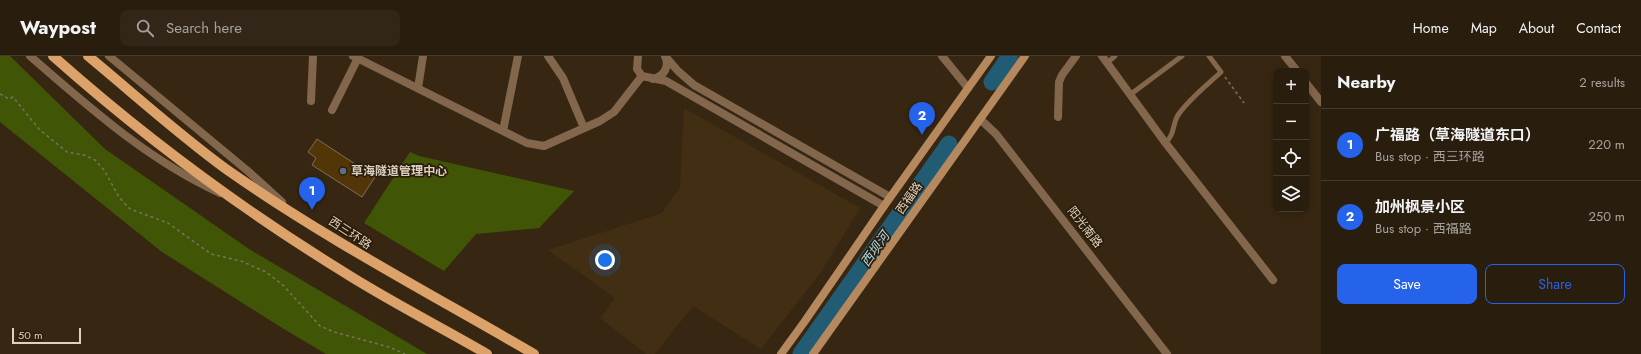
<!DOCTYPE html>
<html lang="en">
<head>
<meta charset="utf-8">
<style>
  body { margin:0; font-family:Jost,"Noto Sans SC",sans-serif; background:#312617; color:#f1f3f6 }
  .controls { position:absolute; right:12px; top:12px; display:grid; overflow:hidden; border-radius:8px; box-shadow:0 2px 10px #0003 }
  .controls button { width:36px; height:36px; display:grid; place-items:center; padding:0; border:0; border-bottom:1px solid #453b2e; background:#291d0e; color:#f1f3f6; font:20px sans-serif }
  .scale { position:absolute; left:12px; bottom:10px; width:69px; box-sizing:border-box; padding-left:4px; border:2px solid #dbd1c4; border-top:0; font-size:11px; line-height:14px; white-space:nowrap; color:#dbd1c4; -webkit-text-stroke:3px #2c1d08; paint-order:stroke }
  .you { position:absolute; left:605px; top:204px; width:14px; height:14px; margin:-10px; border:3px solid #fff; border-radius:50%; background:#1a73e8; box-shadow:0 0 0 6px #1a73e833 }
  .badge { display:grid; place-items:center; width:26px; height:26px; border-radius:50%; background:#2563eb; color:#fff; font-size:13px; font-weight:700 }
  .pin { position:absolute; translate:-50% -33px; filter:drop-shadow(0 1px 2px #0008) }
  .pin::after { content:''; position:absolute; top:21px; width:14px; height:12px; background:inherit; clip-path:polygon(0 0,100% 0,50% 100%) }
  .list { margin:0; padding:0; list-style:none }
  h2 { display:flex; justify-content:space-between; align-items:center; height:52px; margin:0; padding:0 16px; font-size:17px }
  h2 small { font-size:13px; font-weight:400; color:#a5a29e }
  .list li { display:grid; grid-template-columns:26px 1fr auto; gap:12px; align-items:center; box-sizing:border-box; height:72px; padding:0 16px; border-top:1px solid #453b2e }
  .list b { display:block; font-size:15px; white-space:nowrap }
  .list p { margin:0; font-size:13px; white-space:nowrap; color:#a5a29e }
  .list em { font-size:13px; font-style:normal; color:#a5a29e }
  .actions { display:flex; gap:8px; padding:12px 16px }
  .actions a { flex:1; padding:9px 0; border:1px solid #2563eb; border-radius:8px; text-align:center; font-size:14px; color:#2563eb }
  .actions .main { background:#2563eb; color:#fff }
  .icon { flex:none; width:22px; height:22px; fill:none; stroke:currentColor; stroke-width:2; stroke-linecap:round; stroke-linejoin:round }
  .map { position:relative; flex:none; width:1321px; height:298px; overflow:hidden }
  header { display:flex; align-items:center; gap:24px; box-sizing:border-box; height:56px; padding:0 20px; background:#291d0e; border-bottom:1px solid #453b2e }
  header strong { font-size:19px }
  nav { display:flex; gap:22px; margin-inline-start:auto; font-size:14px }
  .search { width:280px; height:36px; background:#312617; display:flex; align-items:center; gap:10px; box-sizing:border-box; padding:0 14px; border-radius:8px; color:#a5a29e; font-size:15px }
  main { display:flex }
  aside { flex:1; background:#291d0e }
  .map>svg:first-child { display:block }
</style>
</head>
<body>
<header>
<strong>Waypost</strong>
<div class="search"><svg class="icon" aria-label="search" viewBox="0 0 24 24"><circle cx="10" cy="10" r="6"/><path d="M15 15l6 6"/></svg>Search here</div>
<nav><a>Home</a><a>Map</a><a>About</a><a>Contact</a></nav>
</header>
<main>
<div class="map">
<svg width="1321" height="298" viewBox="0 0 1321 298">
  <rect width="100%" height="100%" fill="#372712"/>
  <!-- built -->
  <path fill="#422e12" d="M684 52 860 152 821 216 761 293 693 250 655 298H646L600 262 615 242 548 194 662 157 680 131Z"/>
  <!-- green -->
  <path fill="#415506" d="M0 0H10L105 93 249 193 427 298H326L279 270 162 196 0 66Z
    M410 96 419 100 574 135 539 172 476 178 444 215 364 167Z"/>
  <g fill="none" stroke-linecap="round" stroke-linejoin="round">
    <!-- river -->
    <path stroke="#225b74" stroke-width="17" d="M992 26 1010 0
      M801 298 949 88"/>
  </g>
  <!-- building -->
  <path fill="#533607" stroke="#806d56" d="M317 83 375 121 362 141 312 109 316 102 308 96Z"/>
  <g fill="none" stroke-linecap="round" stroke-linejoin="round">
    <!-- path -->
    <path stroke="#7d705e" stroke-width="1.5" stroke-dasharray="3 3" stroke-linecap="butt" d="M1225 21 1244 47
      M0 38 9 43 13 41 39 73 51 83 67 96 84 99 95 104 104 114 119 141 130 153 168 167 211 198 241 205 266 216 284 230 320 270 334 276 389 291 405 298"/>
    <!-- service -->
    <path stroke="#83674d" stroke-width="5" d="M1108 6 1115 0
      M1131 38 1182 0
      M1165 87C1175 79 1172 69 1178 59 1190 42 1206 30 1221 16L1209 0"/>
    <!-- minor -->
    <path stroke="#83674d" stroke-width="8" d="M30 0C90 52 148 104 220 137
      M109 0 249 116 282 146
      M353 0 527 87 544 90 600 65 614 56 642 20
      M548 0 563 22 584 72
      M638 0 637 13 642 20 666 25 884 150
      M665 0 678 15 694 29 890 141
      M942 0 968 32
      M1102 0 1164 85 1273 224
      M653 23C664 20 670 11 665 0
      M418 32 423 0
      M311 45 313 0
      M332 54 358 2
      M1058 61 1059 26 1062 19 1076 0
      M503 75 518 0"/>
    <!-- tertiary -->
    <path stroke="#83674d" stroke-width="8" d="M1285 0 1297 15
      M1306 27 1321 46
      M980 63 996 78 1167 298"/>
    <!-- secondary -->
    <path stroke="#b6885e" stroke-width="8" d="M781 298 805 265 884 150 991 0
      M813 298 1025 0"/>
    <!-- primary -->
    <path stroke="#dda26a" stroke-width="10" d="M53 0C143 80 240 152 342 215 389 245 439 270 487 298
      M88 0C134 38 178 78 226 113 324 182 431 238 534 298"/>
  </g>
  <!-- markers -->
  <circle fill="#5c6f8a" stroke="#2c1d08" stroke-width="1.5" cx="343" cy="115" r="4"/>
  <g text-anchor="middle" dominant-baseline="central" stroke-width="3.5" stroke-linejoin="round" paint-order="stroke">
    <!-- poi labels -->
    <g font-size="12" font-weight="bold" fill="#dbd1c4" stroke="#2c1d08" text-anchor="start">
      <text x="351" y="115">草海隧道管理中心</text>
    </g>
    <!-- street labels -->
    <g font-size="12" fill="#dbd1c4" stroke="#2c1d08">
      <text transform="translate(909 142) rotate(-55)">西福路</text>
      <text transform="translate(1085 171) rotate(52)">阳光南路</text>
      <text transform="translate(350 177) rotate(33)">西三环路</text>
    </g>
    <!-- water labels -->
    <g font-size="13" font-style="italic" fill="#acdcf4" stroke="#2c1d08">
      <text transform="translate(875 193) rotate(-55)">西坝河</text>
    </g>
  </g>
</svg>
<div class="controls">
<button>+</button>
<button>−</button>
<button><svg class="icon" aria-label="locate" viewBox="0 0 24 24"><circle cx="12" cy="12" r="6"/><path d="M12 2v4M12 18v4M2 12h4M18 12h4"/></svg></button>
<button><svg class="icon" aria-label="layers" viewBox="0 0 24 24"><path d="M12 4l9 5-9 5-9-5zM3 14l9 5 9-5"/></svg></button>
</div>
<div class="scale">50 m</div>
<div class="you"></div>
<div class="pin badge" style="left:312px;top:154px">1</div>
<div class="pin badge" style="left:922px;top:79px">2</div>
</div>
<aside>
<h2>Nearby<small>2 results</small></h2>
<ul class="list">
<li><span class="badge">1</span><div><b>广福路（草海隧道东口）</b><p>Bus stop · 西三环路</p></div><em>220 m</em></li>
<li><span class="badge">2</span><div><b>加州枫景小区</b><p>Bus stop · 西福路</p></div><em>250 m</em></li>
</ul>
<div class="actions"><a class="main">Save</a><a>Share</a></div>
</aside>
</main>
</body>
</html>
